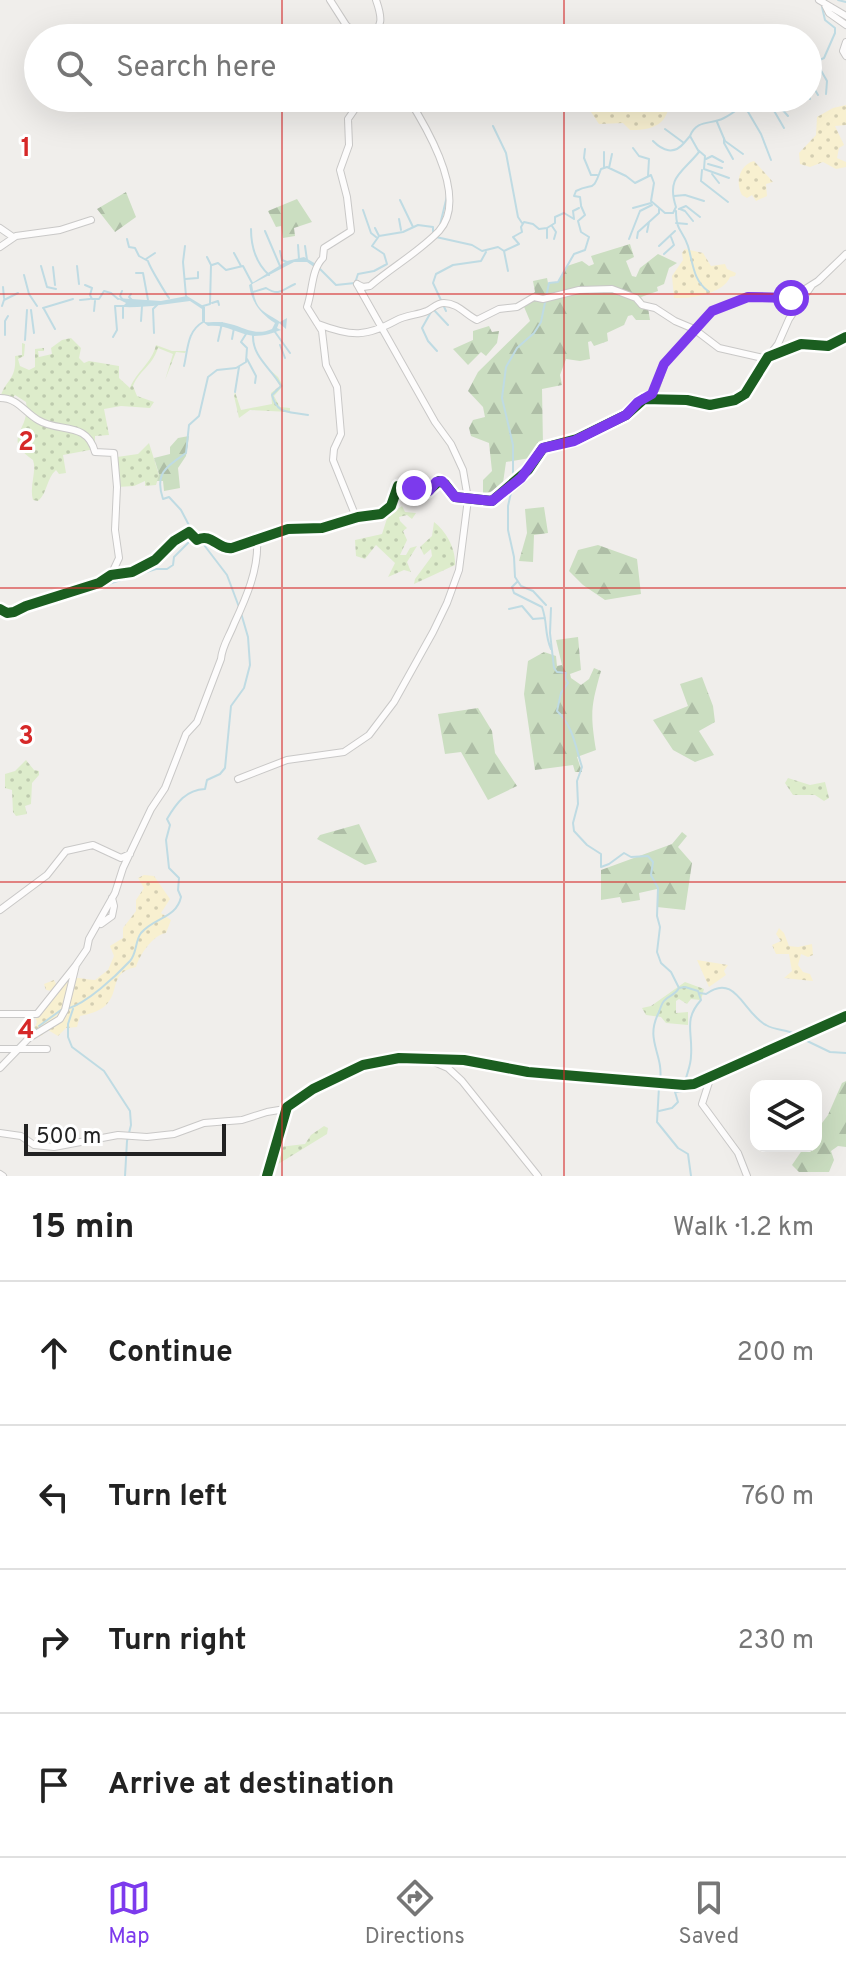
<!DOCTYPE html>
<html lang="en">
<head>
<meta charset="utf-8">
<style>
  body { margin:0; font-family:Overpass,sans-serif; background:#f6f6f6; color:#222 }
  .controls { position:absolute; right:24px; bottom:24px; display:grid; overflow:hidden; border-radius:16px; box-shadow:0 8px 32px #0002 }
  .controls button { width:72px; height:72px; display:grid; place-items:center; padding:0; border:0; border-bottom:2px solid #e0e0e0; background:#fff; color:#222; font:40px sans-serif }
  .scale { position:absolute; left:24px; bottom:20px; width:202px; box-sizing:border-box; padding-left:8px; border:4px solid #222; border-top:0; font-size:22px; line-height:28px; white-space:nowrap; color:#222; -webkit-text-stroke:6px #fff; paint-order:stroke }
  .stop { position:absolute; width:24px; height:24px; margin:-18px; border:6px solid #7c3aed; border-radius:50%; background:#fff }
  .stop.end { background:#7c3aed; border-color:#fff; box-shadow:0 2px 8px #0008 }
  .list { margin:0; padding:0; list-style:none }
  h2 { display:flex; justify-content:space-between; align-items:center; height:104px; margin:0; padding:0 32px; font-size:34px }
  h2 small { font-size:26px; font-weight:400; color:#767676 }
  .list li { display:grid; grid-template-columns:52px 1fr auto; gap:24px; align-items:center; box-sizing:border-box; height:144px; padding:0 32px; border-top:2px solid #e0e0e0 }
  .list b { display:block; font-size:30px; white-space:nowrap }
  .list em { font-size:26px; font-style:normal; color:#767676 }
  .icon { flex:none; width:44px; height:44px; fill:none; stroke:currentColor; stroke-width:2; stroke-linecap:round; stroke-linejoin:round }
  .map { position:relative; flex:none; width:846px; height:1176px; overflow:hidden }
  .search { position:absolute; background:#fff; box-shadow:0 8px 32px #0002; left:24px; right:24px; top:24px; height:88px; display:flex; align-items:center; gap:20px; box-sizing:border-box; padding:0 28px; border-radius:44px; color:#767676; font-size:30px }
  .sheet { height:680px; background:#fff }
  nav { display:flex; justify-content:space-around; align-items:center; box-sizing:border-box; height:112px; border-top:2px solid #e0e0e0; background:#fff; font-size:22px; color:#767676 }
  nav a { display:grid; justify-items:center; gap:4px }
  nav .on { color:#7c3aed }
  .map>svg:first-child { display:block }
</style>
</head>
<body>
<div class="map">
<svg width="846" height="1176" viewBox="0 0 846 1176">
  <defs>
    <pattern id="grass-dots" width="8" height="8" patternUnits="userSpaceOnUse" patternTransform="scale(2)"><rect width="8" height="8" fill="#ddeccb"/><path d="M2 2h.1M6 6h.1" fill="none" stroke="#bdcaae" stroke-width="1.8" stroke-linecap="round"/></pattern>
    <pattern id="forest-firs" width="22" height="20" patternUnits="userSpaceOnUse" patternTransform="scale(2)"><rect width="22" height="20" fill="#cbdec1"/><path d="M5 1l3.5 6h-7zM16 11l3.5 6h-7z" fill="#aebea6"/></pattern>
    <pattern id="sand-dots" width="8" height="8" patternUnits="userSpaceOnUse" patternTransform="scale(2)"><rect width="8" height="8" fill="#f8f0d0"/><path d="M2 2h.1M6 6h.1" fill="none" stroke="#d4ceb2" stroke-width="1.8" stroke-linecap="round"/></pattern>
  </defs>
  <rect width="100%" height="100%" fill="#f0eeeb"/>
  <!-- grass -->
  <path fill="url(#grass-dots)" d="M71 338 81 348 79 358 84 363 89 361 119 366V378L130 388C136 372 152 363 156 345L172 351H186L185 353 176 352 165 380 173 354 158 348C151 368 140 369 133 386L137 396 154 402 150 408 121 406 104 409 109 435 95 436V449L63 455 66 473 59 474 56 470C46 479 48 492 38 501L33 500C29 486 37 472 33 460 0 437 31 432 26 402L15 395 12 399H0C4 380 17 381 15 356L22 355V343L25 344 24 356 18 359 20 366 29 370 35 367V349L44 348V351H38L39 357 52 354 51 348 62 340Z
    M269 369 278 377 283 386 274 396 280 407 290 408V412L250 410 239 418 234 396 235 392 241 410 272 404 271 393 280 386Z
    M149 443 159 475 156 485 145 486V481L134 486 117 487V457L138 454Z
    M392 503 396 505V510L402 506 405 512 416 513 412 519 407 515 399 517 400 521 407 528 403 531 407 540 400 555H406L410 548 417 546 407 562 411 572 404 570 388 577 395 563 376 545 365 559 356 556 355 540 382 534Z
    M434 522C446 531 456 549 455 565L414 584 415 579 432 556 431 549 424 555 420 547 432 536Z
    M26 760 34 770 39 771V775L32 783 31 804 25 806 27 814 16 816 13 812 12 790 5 788V774L15 771Z
    M788 778 810 785 825 782 829 798 824 801 815 795H793L785 783Z
    M685 982 704 989 701 1000 691 999 687 1004 679 999 676 1001V1013L688 1012V1025L666 1023 661 1017 646 1015 642 1008 651 1006Z
    M324 1126 328 1128 327 1134 275 1166 279 1147 305 1144 311 1135Z"/>
  <!-- forest -->
  <path fill="url(#forest-firs)" d="M126 192 136 217 115 232 97 209Z
    M297 199 312 222 294 228 295 236 283 238 281 226 276 227 268 211Z
    M630 244 634 257 626 261 632 276 636 277 640 268 658 254 677 263 669 268 664 284 657 287 658 291 641 297 648 308 650 320H636L632 315 628 316 624 325 607 333 608 341 594 346 591 341 588 342 590 359 580 361 566 359 560 375 562 385 542 389 543 445 530 458 506 462 502 490 483 493V480L492 471 489 443 471 436 469 428 473 420 485 417 483 407 468 391 478 372 530 321 522 302 535 292 533 281 547 278 548 283 558 282 567 266 582 261 589 266 594 264 591 256Z
    M489 326 492 332 499 331 497 343 486 356 481 352 468 365 453 349 473 340V331Z
    M189 436 186 456 178 468 180 488 164 491 163 481H157L159 474 154 458 170 454V447L178 438Z
    M544 507 548 533 534 535 533 562 519 561 527 533 525 509Z
    M598 545 637 559 641 594 605 600 583 585 569 571 578 550Z
    M578 637 581 670 570 674 571 678 581 685 589 679 594 668 601 671C591 706 590 713 596 750L577 757 582 772H575L573 765 535 770 524 694 528 661 544 652 556 656 557 666 562 665 556 640Z
    M702 677 713 706 715 722 699 731 714 755 695 762 673 750 653 720 688 706 680 684Z
    M478 708 492 731 495 753 517 786 488 800 461 752 445 754 438 714Z
    M359 824 377 862 365 865 317 839 320 835Z
    M682 832 687 836 678 847 692 863 685 910 657 907V889L639 893 640 900 622 903 620 897 601 900V870L672 844Z
    M846 1081V1147L838 1146 831 1151 834 1160 829 1172H799L792 1165 805 1146H816V1131L828 1115 842 1083Z"/>
  <!-- sand -->
  <path fill="url(#sand-dots)" d="M586 98H626L632 105 640 108 660 100 664 101 668 110C663 128 647 130 630 130L623 123 599 124 589 109Z
    M846 105V125L835 126 844 145 839 148 837 158 846 162V167L836 169 823 162 810 167 800 164 799 153 816 135 817 117 833 108Z
    M754 161 773 182 766 184 767 196 756 201 752 195 747 198 742 195C735 183 739 165 754 161Z
    M685 249 703 253 711 266 725 264 727 269 736 273 735 276 730 277C723 294 691 299 674 298L672 276 683 260 682 253Z
    M144 875 154 876 170 899 161 913 171 920 166 933C153 935 140 954 136 967 108 973 121 991 105 1006 98 1012 89 1014 80 1016L77 1027 66 1028 58 1036 48 1030 41 1036 34 1029 37 1022 34 1014 52 991 46 990 44 984 54 980 58 988H62C73 973 78 979 95 980L108 970 114 956 110 946 123 938V928L136 911V900L144 888 138 878Z
    M779 928 784 933 789 946 798 947 812 944 813 955 808 957 801 954 798 965 803 972 810 974 813 981 784 978 792 971 789 954H776L772 945 781 941 776 934Z
    M697 960 728 965 724 971 726 975 709 987Z"/>
  <!-- water -->
  <path fill="#bfdbe3" d="M304 257 316 264 314 267 307 262H294L252 284C256 312 262 310 280 322L287 318 286 329 279 323 277 328 281 330C273 333 264 336 254 336 238 334 226 324 208 326L202 321V309L190 301C167 304 146 308 122 307L126 303 116 298 161 301 187 296 205 307V322C212 323 218 321 226 323 243 326 254 337 272 329L275 323C260 313 252 303 249 285L287 261Z"/>
  <g fill="none" stroke-linecap="round" stroke-linejoin="round">
    <!-- stream -->
    <path stroke="#bfdbe3" stroke-width="2" d="M838 0 846 2
      M808 57 811 61 808 67
      M811 64 824 58 835 33V28L825 20 822 7
      M819 67 827 81 826 94
      M808 70 811 83 808 86
      M812 85 818 95
      M808 93 810 99
      M771 98 773 109 784 128
      M786 98 796 105
      M773 99 788 116
      M744 105 761 134 771 160
      M717 122 725 141 743 154
      M493 126 506 153 518 217 522 223
      M665 129 684 143 690 136
      M724 138V143L733 159
      M653 141C663 151 674 155 684 143
      M633 148 639 156 649 159 648 176
      M585 149 584 158 591 175H597
      M698 150 705 156 704 169 729 178
      M604 152V167
      M706 159 712 156 723 162
      M708 164 722 168
      M609 168 612 154
      M702 170 701 181 728 202
      M712 174 719 183
      M674 196 685 195 704 201
      M400 200 413 227
      M581 205 580 197 574 196 576 191C594 182 592 194 601 169L607 167 626 176 635 183 651 175 654 183 651 201 665 213H673L676 207C666 177 682 173 699 152L690 136C697 119 711 125 724 118 735 113 743 104 753 98
      M633 208 651 203
      M679 209 686 206 700 217
      M680 209 685 211 693 221
      M363 210 371 233 376 237
      M676 211C676 232 683 230 688 246 693 263 693 280 708 291
      M399 219 401 230
      M676 223 687 224
      M440 225 447 196
      M552 226 556 232 554 239
      M375 228 379 236
      M251 229C251 247 256 263 269 275
      M265 231 280 266
      M647 232 649 222
      M436 237 472 245 482 251 498 247 504 251 519 244 513 237 522 232 521 227 524 222 533 224 539 229 547 228 555 223V217L564 213 574 219 573 211 579 208
      M547 238V228
      M637 238 638 232 659 213V209
      M127 239 129 247 135 248 139 256 148 261C149 266 166 294 169 298
      M629 239 640 211 652 205
      M298 245 299 259
      M185 246 183 262 186 296
      M305 246 307 260
      M659 246 675 231
      M280 251 282 260 287 262
      M504 251 508 271
      M234 253 241 266
      M664 254 674 245 671 237
      M146 259 155 253
      M212 265 218 263 226 270 243 266 252 283
      M41 266 47 287 56 289
      M77 266 79 284
      M53 267 55 285
      M318 267 336 285 355 283 358 274 374 271 387 264 384 254 372 246 379 236 403 232 418 225 433 227V232
      M136 273H143L148 300
      M24 275 29 294 37 306
      M185 279 198 278V272
      M85 285 92 288 90 295 92 299H99L104 291 111 293 118 299
      M3 287 4 298
      M122 291 120 296 123 300
      M253 292 266 288C280 297 283 289 295 284
      M131 294 129 297 134 302
      M80 300 90 299
      M212 303 218 301 219 305
      M2 306 4 300 18 293
      M203 306 210 304 211 265 207 257
      M123 307V318
      M43 308 73 299
      M44 309 55 329
      M433 309 448 325
      M31 310 34 333
      M94 311 95 301
      M446 311 433 283 436 274 453 265 481 261 486 252
      M431 312 422 328 428 341 437 351
      M141 321 142 306
      M275 332 290 353
      M154 333 153 309 157 305
      M5 335V321L8 316
      M253 335C252 357 272 369 281 386L272 395C277 415 289 411 308 415
      M113 337 117 330 115 306H124
      M232 339 234 328
      M25 340 27 310
      M218 341 222 323
      M280 345 285 358
      M247 359 256 376 255 383
      M184 366C188 349 187 331 203 322
      M235 392 239 367
      M513 478V445L502 398 506 367 517 348 534 333 541 322 549 283 558 282 574 254 585 250 589 237 581 232 578 221 585 215 581 206
      M512 488 508 506V530L514 557 515 577 521 586 533 591 546 605
      M192 531 181 510 169 497 163 499C154 473 167 466 186 453L189 425 199 416 208 377 217 370 236 368 246 362 247 348 241 342 246 334
      M201 541 227 575 239 607
      M517 582 512 587 514 593 542 607C548 624 544 633 551 649
      M32 608 156 569H167L173 565 174 557 191 540
      M551 608 550 633 554 668 557 672 566 673 565 678 568 683 561 693 557 711C573 725 576 749 582 767L577 781 578 804 573 823 574 831 587 845 601 854V867L609 864 624 853 631 857 648 856 653 862 651 875 658 888 657 916 660 927 657 952 661 963 671 972 679 988C675 995 670 995 665 1000 662 1002 660 1009 659 1012 644 1041 664 1053 660 1081
      M509 609 522 606 533 619 545 618
      M679 988 685 987 698 991 701 1000C683 1020 693 1032 691 1056 691 1065 687 1073 685 1082
      M700 993 706 994C736 972 743 1013 766 1025 776 1031 787 1029 797 1035
      M67 1009C87 1003 115 977 130 961 137 953 135 941 141 933 154 917 176 919 181 897L178 890 179 878 169 868 166 840 170 825 167 819C177 802 186 790 205 789L207 780 220 774 225 768 231 706 244 688 250 665 248 637 241 613
      M73 1009 68 1024V1037L72 1047 104 1071 130 1111 131 1125 127 1141 125 1176
      M39 1026 61 1010
      M803 1039 830 1052 846 1053
      M659 1087 657 1122 678 1148 688 1154 691 1176
      M659 1111 672 1108 678 1102 675 1092 683 1091 685 1088"/>
    <defs>
      <path id="minor" d="M330 0 346 25 361 38
        M819 0 846 16
        M824 3 829 13 846 25
        M368 38C384 27 382 17 376 0
        M846 42 843 51 846 56
        M0 228 13 237
        M0 247 16 236 60 230 91 220
        M357 284 363 287 370 286C392 267 419 252 439 231 469 198 427 128 408 98
        M318 324C352 337 366 337 397 320 406 315 418 315 427 311 433 308 437 303 444 303 458 303 466 315 477 320L499 309 517 307 534 297 543 299 579 290 612 289 636 298 642 305 655 308 675 321 694 329 719 348 763 358 768 357 778 344 789 319 812 285
        M648 397 655 391 664 364 712 311 748 297 791 298 818 281 846 254
        M0 398C18 398 24 412 38 420 59 433 87 421 95 452L114 453 117 487 115 530 119 558 111 575
        M356 517 333 460 334 449 341 434 337 387 326 365 322 331 307 307C313 290 311 270 323 258L324 248 351 231 347 197 340 170 349 145 348 119 357 106 358 98
        M0 609 7 613 14 612 26 606 99 583 111 575 132 572 155 560 174 541 189 532 197 540C211 532 218 550 232 548L288 529 322 528 358 517 381 514 391 506 398 486 427 492 439 481 445 484 455 497 492 501 528 470 543 448 577 439 626 415 644 399 687 400 710 405 735 400 745 394 768 357 801 344 828 346 846 337
        M238 779 287 760 344 752 369 735 394 702 433 632 447 603 459 570 468 499 463 470 451 444 435 422 357 284
        M0 910 47 875 66 851 93 845 121 858 130 854
        M101 924 112 916 114 906 112 898
        M0 1014H37L76 965
        M0 1049H47
        M434 1062 448 1068 462 1081 538 1176
        M0 1068 29 1038 60 1019 65 1010 76 965 87 949 89 939 115 893 123 868 151 809 165 788 186 734 197 722 221 659C222 646 229 637 234 624 246 598 259 569 257 540
        M711 1076 702 1104 738 1153 747 1176
        M0 1133 21 1136 34 1145 54 1147 118 1135 147 1137 174 1134 204 1123 242 1120 267 1112 285 1109
        M0 1174 3 1176
        M267 1176 287 1107 313 1089 363 1065 399 1058 464 1060 528 1072 684 1085 694 1084 846 1016"/>
    </defs>
    <!-- minor casing -->
    <use href="#minor" stroke="#c9c8c7" stroke-width="8"/>
    <!-- minor -->
    <use href="#minor" stroke="#fdfcfc" stroke-width="6"/>
    <defs>
      <path id="cycleway" d="M0 609 7 613 14 612 26 606 99 583 111 575 132 572 155 560 174 541 189 532 197 540C211 532 218 550 232 548L288 529 322 528 358 517 381 514 391 506 398 486 427 492 439 481 445 484 455 497 492 501 528 470 543 448 577 439 626 415 644 399 687 400 710 405 735 400 745 394 768 357 801 344 828 346 846 337
        M267 1176 287 1107 313 1089 363 1065 399 1058 464 1060 528 1072 684 1085 694 1084 846 1016"/>
    </defs>
    <!-- cycleway casing -->
    <use href="#cycleway" stroke="#fff" stroke-width="15"/>
    <!-- cycleway -->
    <use href="#cycleway" stroke="#1b5e20" stroke-width="10"/>
  </g>
  <g fill="none" stroke-linecap="round" stroke-linejoin="round">
    <!-- route -->
    <path stroke="#7c3aed" stroke-width="10" d="M414 488 429 491 436 482 442 481 455 497 492 501 521 478 543 448 574 441 626 415 638 402 652 394 664 364 712 311 748 297 791 298"/>
  </g>
  <!-- grid -->
  <path fill="none" stroke="#d62828" stroke-width="2" stroke-opacity="0.55" d="M282 0V38M564 0V38M282 98V1176M564 98V1176M0 294H846M0 588H846M0 882H846"/>
  <g font-size="26" text-anchor="middle" font-weight="bold" fill="#d62828" stroke="#fff" stroke-width="6" stroke-linejoin="round" paint-order="stroke">
    <text x="26" y="156">1</text>
    <text x="26" y="450">2</text>
    <text x="26" y="744">3</text>
    <text x="26" y="1038">4</text>
  </g>
</svg>
<div class="controls">
<button><svg class="icon" aria-label="layers" viewBox="0 0 24 24"><path d="M12 4l9 5-9 5-9-5zM3 14l9 5 9-5"/></svg></button>
</div>
<div class="scale">500 m</div>
<div class="stop" style="left:791px;top:298px"></div>
<div class="stop end" style="left:414px;top:488px"></div>
<div class="search"><svg class="icon" aria-label="search" viewBox="0 0 24 24"><circle cx="10" cy="10" r="6"/><path d="M15 15l6 6"/></svg>Search here</div>
</div>
<section class="sheet">
<h2>15 min<small>Walk · 1.2 km</small></h2>
<ul class="list">
<li><svg class="icon" aria-label="ahead" viewBox="0 0 24 24"><path d="M12 20V5M6 11l6-6 6 6"/></svg><div><b>Continue</b></div><em>200 m</em></li>
<li><svg class="icon" aria-label="left" viewBox="0 0 24 24"><path d="M17 20v-9H6M10 6l-5 5 5 5"/></svg><div><b>Turn left</b></div><em>760 m</em></li>
<li><svg class="icon" aria-label="right" viewBox="0 0 24 24"><path d="M7 20v-9h11M14 6l5 5-5 5"/></svg><div><b>Turn right</b></div><em>230 m</em></li>
<li><svg class="icon" aria-label="arrive" viewBox="0 0 24 24"><path d="M6 21V4h12l-3 4 3 4H6"/></svg><div><b>Arrive at destination</b></div></li>
</ul>
</section>
<nav>
<a class="on"><svg class="icon" aria-label="map" viewBox="0 0 24 24"><path d="M3 6l6-2 6 2 6-2v14l-6 2-6-2-6 2zM9 4v14M15 6v14"/></svg>Map</a>
<a><svg class="icon" aria-label="directions" viewBox="0 0 24 24"><path d="M12 3l9 9-9 9-9-9zM9 14v-3h6M13 9l2 2-2 2"/></svg>Directions</a>
<a><svg class="icon" aria-label="saved" viewBox="0 0 24 24"><path d="M7 4h10v16l-5-4-5 4z"/></svg>Saved</a>
</nav>
</body>
</html>
